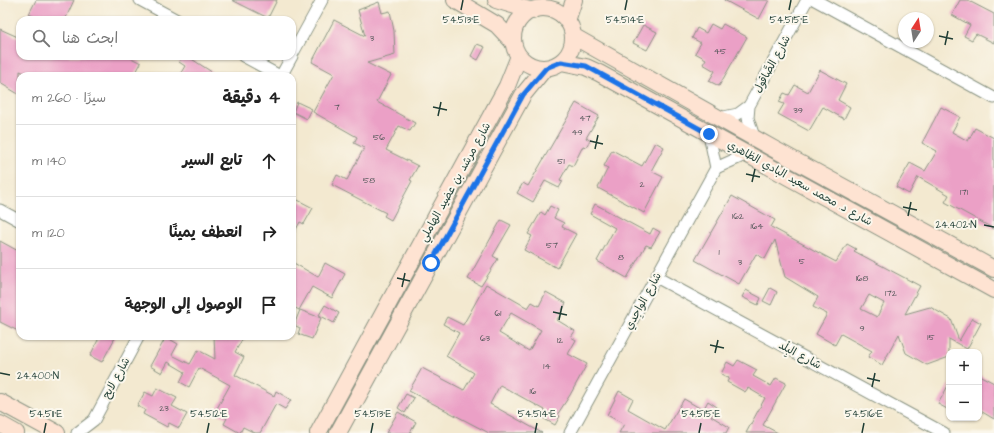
<!DOCTYPE html>
<html lang="ar">
<head>
<meta charset="utf-8">
<style>
  body { margin:0; font-family:"Architects Daughter","Playpen Sans Arabic",sans-serif; background:#f6f6f6; color:#222; direction:rtl }
  .controls { position:absolute; right:12px; bottom:12px; display:grid; overflow:hidden; border-radius:8px; box-shadow:0 1px 3px #0004 }
  .controls button { width:36px; height:36px; display:grid; place-items:center; padding:0; border:0; border-bottom:1px solid #e0e0e0; background:#fff; color:#222; font:20px sans-serif }
  .compass { position:absolute; left:898px; top:12px; width:36px; height:36px; border-radius:50%; background:#fff; box-shadow:0 1px 3px #0004; rotate:12deg }
  .stop { position:absolute; width:12px; height:12px; margin:-9px; border:3px solid #1a73e8; border-radius:50%; background:#fff }
  .stop.end { background:#1a73e8; border-color:#fff; box-shadow:0 1px 4px #0008 }
  .list { margin:0; padding:0; list-style:none }
  h2 { display:flex; justify-content:space-between; align-items:center; height:52px; margin:0; padding:0 16px; font-size:17px }
  h2 small { font-size:13px; font-weight:400; color:#767676 }
  .list li { display:grid; grid-template-columns:26px 1fr auto; gap:12px; align-items:center; box-sizing:border-box; height:72px; padding:0 16px; border-top:1px solid #e0e0e0 }
  .list b { display:block; font-size:15px; white-space:nowrap }
  .list em { font-size:13px; font-style:normal; color:#767676 }
  .icon { flex:none; width:22px; height:22px; fill:none; stroke:currentColor; stroke-width:2; stroke-linecap:round; stroke-linejoin:round }
  .map { position:relative; flex:none; width:994px; height:433px; overflow:hidden; direction:ltr }
  .search { position:absolute; background:#fff; box-shadow:0 1px 3px #0004; left:16px; top:16px; width:280px; height:44px; display:flex; align-items:center; gap:10px; box-sizing:border-box; padding:0 14px; border-radius:12px; color:#767676; font-size:15px }
  .panel { position:absolute; background:#fff; box-shadow:0 1px 3px #0004; left:16px; top:72px; width:280px; height:268px; border-radius:12px; direction:rtl }
  .map>svg:first-child { display:block }
</style>
</head>
<body>
<div class="map">
<svg width="994" height="433" viewBox="0 0 994 433">
  <rect width="100%" height="100%" fill="#fbf7ec"/>
  <filter id="ink" filterUnits="userSpaceOnUse"><feTurbulence type="fractalNoise" baseFrequency=".025" numOctaves="2"/><feDisplacementMap in="SourceGraphic" scale="8" xChannelSelector="R" yChannelSelector="G"/><feConvolveMatrix kernelMatrix="1 2 1 2 8 2 1 2 1" color-interpolation-filters="sRGB"/></filter>
  <filter id="wash" filterUnits="userSpaceOnUse"><feTurbulence type="fractalNoise" baseFrequency=".012" numOctaves="4" result="noise"/><feDisplacementMap in="SourceGraphic" scale="16" xChannelSelector="R" yChannelSelector="G"/><feGaussianBlur stdDeviation="0.9" result="paint"/><feColorMatrix in="noise" values="0 0 0 0 0 0 0 0 0 0 0 0 0 0 0 0 0 1.4 0 .05"/><feComposite in="paint" operator="in"/></filter>
  <g filter="url(#wash)">
    <rect width="100%" height="100%" fill="#f3e9d0"/>
    <g id="blocks">
      <!-- building -->
      <path fill="#eba0c6" fill-rule="evenodd" d="M36 0H74L65 20H41L29 14Z
        M232 0H277L268 18Z
        M724 0H769L759 19Z
        M960 0H967L994 14V43L976 34 972 40 964 36 970 25 952 15Z
        M379 2 382 13 390 11 394 31 395 55 367 63 391 75 377 102 415 123 410 131 399 126 386 150 418 166 410 180 412 181 391 220 384 216 386 213 332 185 337 175 347 180 364 148 354 143 357 137 313 112 334 74 312 62 334 20 365 36 358 10Z
        M711 24 720 29 723 24 747 37 719 86 709 81 715 71 703 64 706 59 695 53 701 43 692 38 697 28 706 33Z
        M643 25 657 32 647 50 633 43Z
        M0 29 20 38V56H127L141 63 134 76H31L20 71V95L0 83Z
        M477 44 485 47 478 60 471 56Z
        M182 56H187L218 76H179L185 66 179 62Z
        M820 70 846 84 838 100 850 107 844 119 823 107 809 131 778 114 784 104 779 102 784 93 789 95 795 85 808 92Z
        M297 102 312 109 307 119 293 112Z
        M576 103 599 116 586 138 590 140 586 147 583 146 573 166 569 164 560 180 563 181 559 188 545 181 533 202 517 193 523 183 528 186Z
        M941 107 960 117 952 132 968 141 975 128 994 138V229L945 202 949 195 918 177 909 194 896 187 910 163 925 171 937 151 922 143Z
        M655 142 664 147 651 171 663 177 644 213 598 188 608 168 604 166 612 150 642 166Z
        M732 196 775 220 771 227 836 262 847 244 856 249 854 251 920 286 905 314 930 307 951 319 959 341 972 318 981 323 967 349 949 339V357L927 365 906 353 899 334 882 365 868 357 872 351 841 334 835 345 816 334 827 314 813 307 818 297 785 277 775 240 765 259 756 254 739 284 695 260ZM869 295 884 303 877 317 861 309Z
        M292 197 313 208 304 224 300 222 292 237Z
        M595 204 650 234 653 228 660 232 651 247 646 245 627 278 597 261 615 228 590 214Z
        M550 206 558 210 554 218 564 223 562 227 576 234 557 268 524 250 532 236 528 234 541 212 545 215Z
        M501 220 511 225 493 256 498 259 481 286 468 279Z
        M0 241 20 252V332L0 322Z
        M292 262 318 277 325 263 345 274 332 298 312 287 299 310 292 306Z
        M486 284 528 308 532 302 539 306 546 292 566 303 557 320 575 331 571 337 576 340 568 354 587 364 570 395 557 415 560 416 555 425 541 417 545 410 500 385 490 404 542 433H489L409 391 422 368 464 390 474 373 446 356 459 333 443 324 447 317 463 325ZM511 313 541 330 529 351 499 333Z
        M770 288 777 292 771 305 763 301Z
        M746 290 761 298 758 305 742 297Z
        M325 305 339 313 334 323 319 315Z
        M300 310 321 318 312 339 298 334 300 328 294 325Z
        M100 336H116L102 362 90 356Z
        M214 336H244L235 352 244 357 235 375 274 396 276 391 291 400 285 409 276 404 260 433H255L243 427 240 433 224 424 227 418 215 412 230 385 199 368 189 387 180 382 185 372 168 362 162 373 150 366 166 337 178 344 172 355 190 364 198 350 215 359Z
        M738 360 757 370 753 376 771 386 776 378 786 383 763 425 778 433H746L765 398 748 388 745 392 727 382 729 378 721 374 727 362 734 366Z
        M979 375 994 383V419L979 410Z
        M949 384V410L938 404Z
        M157 388 177 398 172 406 187 414 179 428 169 423 167 427 143 414 145 410 137 406 145 392 153 396Z
        M619 391 633 399 628 409 665 430 684 399 703 410 708 401 717 407 711 416 729 427 726 433H619L624 424 607 415Z
        M406 394 414 398 405 413 398 408Z
        M398 412 416 422 410 433H386Z"/>
    </g>
  </g>
  <g filter="url(#ink)">
    <use href="#blocks" fill-opacity="0" stroke="#899382" stroke-width="1"/>
    <g fill="none" stroke-linecap="round" stroke-linejoin="round">
      <defs>
        <path id="street" d="M140 0 177 20
          M815 0 994 98
          M292 55 322 0
          M243 56 280 76
          M281 76 292 56
          M719 118 738 114 749 106
          M709 134 716 168
          M754 137 748 118 749 106 807 0
          M0 210 20 221
          M656 277 944 433
          M77 433 94 420 139 336
          M570 433 716 168 747 154"/>
        <path id="secondary" d="M455 0 497 25 513 42
          M496 0 532 11
          M513 38a30 30 0 1 1 60 0a30 30 0 1 1-60 0Z
          M567 21 574 0
          M573 36 772 148 994 269
          M561 62 586 67 599 73 994 290
          M0 402 57 433
          M0 424 16 433
          M318 433 507 86 519 56
          M338 433 523 95 545 68"/>
      </defs>
      <!-- street casing -->
      <use href="#street" stroke="#899382" stroke-width="13"/>
      <!-- secondary casing -->
      <use href="#secondary" stroke="#899382" stroke-width="18"/>
      <!-- street -->
      <use href="#street" stroke="#fff" stroke-width="11"/>
      <!-- secondary -->
      <use href="#secondary" stroke="#fee3d2" stroke-width="16"/>
    </g>
  </g>
  <g fill="none" stroke-linecap="round" stroke-linejoin="round" filter="url(#ink)">
    <!-- route -->
    <path stroke="#1a73e8" stroke-width="5" d="M431 263 523 95 546 68 561 62 586 66 709 134"/>
  </g>
  <!-- ticks -->
  <path fill="none" stroke="#1f3d34" stroke-width="1.5" d="M461 10 463 0M625 10 627 0M789 10 791 0M939 36 953 39M945 45 948 31M433 107 447 110M438 116 441 102M590 141 603 144M595 149 598 135M746 174 760 177M752 182 755 169M903 207 917 210M908 216 911 202M984 225 994 227M397 278 410 281M402 287 405 273M553 312 567 315M559 320 562 306M710 345 724 348M715 353 718 340M0 373 10 375M867 378 880 381M872 387 875 373M44 433 46 423M207 433 209 423M371 433 373 423M535 433 537 423M699 433 701 423M862 433 864 423"/>
  <g text-anchor="middle" dominant-baseline="central" stroke-width="4" stroke-linejoin="round" paint-order="stroke">
    <!-- number labels -->
    <g font-size="9" fill="#525658">
      <text x="372" y="38">3</text>
      <text x="720" y="51">45</text>
      <text x="337" y="107">7</text>
      <text x="798" y="110">39</text>
      <text x="585" y="118">47</text>
      <text x="577" y="132">49</text>
      <text x="379" y="137">56</text>
      <text x="561" y="161">51</text>
      <text x="369" y="180">58</text>
      <text x="642" y="184">2</text>
      <text x="964" y="192">171</text>
      <text x="738" y="216">162</text>
      <text x="757" y="226">164</text>
      <text x="552" y="245">57</text>
      <text x="719" y="252">1</text>
      <text x="621" y="257">8</text>
      <text x="802" y="261">5</text>
      <text x="740" y="262">3</text>
      <text x="862" y="278">168</text>
      <text x="891" y="293">172</text>
      <text x="498" y="313">61</text>
      <text x="862" y="328">9</text>
      <text x="931" y="337">15</text>
      <text x="485" y="338">63</text>
      <text x="560" y="340">12</text>
      <text x="547" y="366">14</text>
      <text x="533" y="391">16</text>
      <text x="164" y="408">23</text>
    </g>
    <!-- street labels -->
    <g font-size="11" fill="#1f3d34" stroke="#fbf7ec">
      <text transform="translate(772 64) rotate(-61)">شارع الصَّاقول</text>
      <text transform="translate(455 182) rotate(-61)">شارع مرشد بن عضيد الهاملي</text>
      <text transform="translate(800 183) rotate(29)">شارع د. محمد سعيد البادي الظاهري</text>
      <text transform="translate(643 301) rotate(-61)">شارع الواجِدي</text>
      <text transform="translate(800 355) rotate(28)">شارع البِلْد</text>
      <text transform="translate(116 378) rotate(-61)">شارع لايح</text>
    </g>
  </g>
  <g font-size="10" text-anchor="middle" fill="#1f3d34" stroke="#fbf7ec" stroke-width="4" stroke-linejoin="round" paint-order="stroke">
    <text x="461" y="23">54.513°E</text>
    <text x="625" y="23">54.514°E</text>
    <text x="789" y="23">54.515°E</text>
    <text x="956" y="228">24.402°N</text>
    <text x="38" y="379">24.400°N</text>
    <text x="46" y="417">54.511°E</text>
    <text x="209" y="417">54.512°E</text>
    <text x="373" y="417">54.513°E</text>
    <text x="537" y="417">54.514°E</text>
    <text x="701" y="417">54.515°E</text>
    <text x="864" y="417">54.516°E</text>
  </g>
</svg>
<div class="controls">
<button>+</button>
<button>−</button>
</div>
<svg class="compass" viewBox="-18 -18 36 36"><path d="M0-13l5 13h-10z" fill="#e53935"/><path d="M0 13l5-13h-10z" fill="#767676"/></svg>
<div class="stop" style="left:431px;top:263px"></div>
<div class="stop end" style="left:709px;top:134px"></div>
<div class="search"><svg class="icon" aria-label="search" viewBox="0 0 24 24"><circle cx="10" cy="10" r="6"/><path d="M15 15l6 6"/></svg>ابحث هنا</div>
<section class="panel">
<h2>4 دقيقة<small>سيرًا · 260 m</small></h2>
<ul class="list">
<li><svg class="icon" aria-label="ahead" viewBox="0 0 24 24"><path d="M12 20V5M6 11l6-6 6 6"/></svg><div><b>تابع السير</b></div><em>140 m</em></li>
<li><svg class="icon" aria-label="right" viewBox="0 0 24 24"><path d="M7 20v-9h11M14 6l5 5-5 5"/></svg><div><b>انعطف يمينًا</b></div><em>120 m</em></li>
<li><svg class="icon" aria-label="arrive" viewBox="0 0 24 24"><path d="M6 21V4h12l-3 4 3 4H6"/></svg><div><b>الوصول إلى الوجهة</b></div></li>
</ul>
</section>
</div>
</body>
</html>
